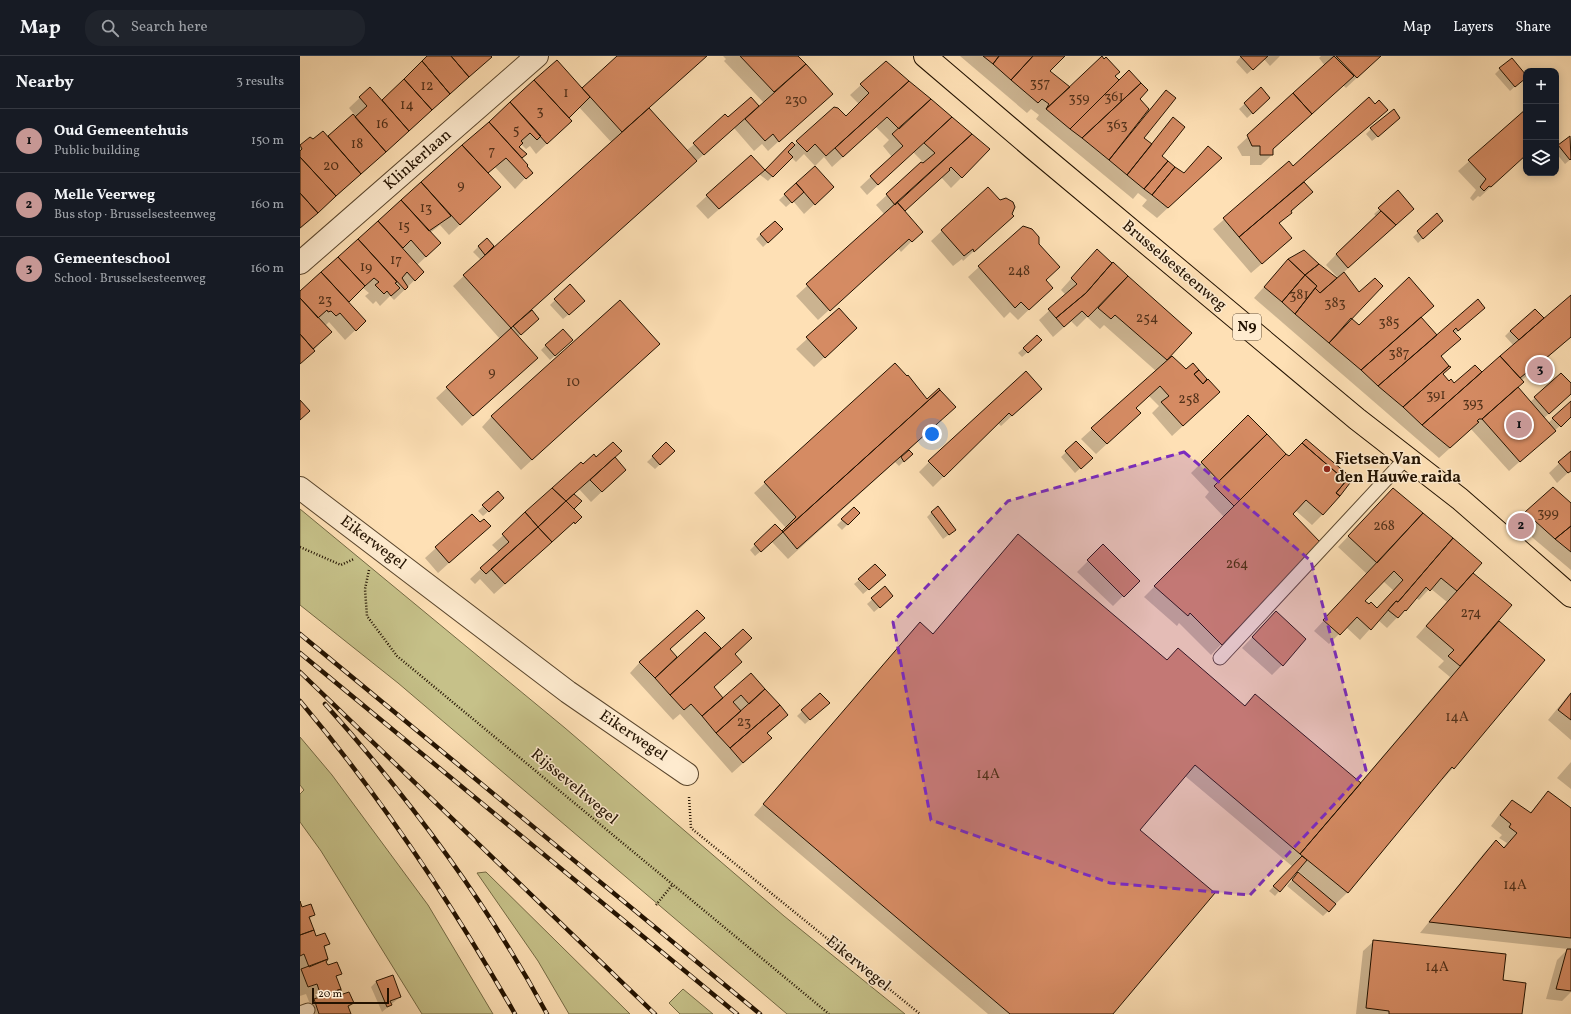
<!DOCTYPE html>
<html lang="en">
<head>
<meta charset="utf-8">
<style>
  body { margin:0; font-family:Vollkorn,serif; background:#20242c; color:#f1f3f6 }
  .controls { position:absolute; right:12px; top:12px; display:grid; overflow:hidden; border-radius:8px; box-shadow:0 2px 10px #0003 }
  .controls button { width:36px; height:36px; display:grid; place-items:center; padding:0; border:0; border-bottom:1px solid #363941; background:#171b24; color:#f1f3f6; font:20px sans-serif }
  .scale { position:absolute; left:12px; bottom:10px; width:77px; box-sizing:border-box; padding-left:4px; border:2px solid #231200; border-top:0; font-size:11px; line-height:14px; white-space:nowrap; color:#231200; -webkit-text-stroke:3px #feebcf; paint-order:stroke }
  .you { position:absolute; left:632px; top:378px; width:14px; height:14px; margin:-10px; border:3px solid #fff; border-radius:50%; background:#1a73e8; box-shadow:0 0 0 6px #1a73e833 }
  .badge { display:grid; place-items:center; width:26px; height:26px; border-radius:50%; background:#c59692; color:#111; font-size:13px; font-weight:700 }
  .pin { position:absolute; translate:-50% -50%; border:2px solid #fff; box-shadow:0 1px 4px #0006 }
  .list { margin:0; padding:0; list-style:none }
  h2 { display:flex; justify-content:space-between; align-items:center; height:52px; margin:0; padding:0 16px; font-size:17px }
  h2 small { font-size:13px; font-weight:400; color:#9ea1a6 }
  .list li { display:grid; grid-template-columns:26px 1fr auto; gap:12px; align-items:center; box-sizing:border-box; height:64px; padding:0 16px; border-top:1px solid #363941 }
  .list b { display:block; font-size:15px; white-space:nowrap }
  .list p { margin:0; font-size:13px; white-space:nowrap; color:#9ea1a6 }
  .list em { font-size:13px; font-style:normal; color:#9ea1a6 }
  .icon { flex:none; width:22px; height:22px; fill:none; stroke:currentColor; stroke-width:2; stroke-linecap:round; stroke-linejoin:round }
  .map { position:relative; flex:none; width:1271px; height:958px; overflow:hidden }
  header { display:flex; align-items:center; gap:24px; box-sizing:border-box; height:56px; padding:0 20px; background:#171b24; border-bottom:1px solid #363941 }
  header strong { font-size:19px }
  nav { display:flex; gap:22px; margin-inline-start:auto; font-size:14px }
  .search { width:280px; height:36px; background:#20242c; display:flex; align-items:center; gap:10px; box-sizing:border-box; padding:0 14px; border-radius:16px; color:#9ea1a6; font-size:15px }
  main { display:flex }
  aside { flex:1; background:#171b24 }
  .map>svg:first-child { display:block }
</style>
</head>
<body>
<header>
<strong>Map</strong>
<div class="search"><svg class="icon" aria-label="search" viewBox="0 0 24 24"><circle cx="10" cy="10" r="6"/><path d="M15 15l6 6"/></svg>Search here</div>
<nav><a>Map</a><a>Layers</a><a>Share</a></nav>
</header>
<main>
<aside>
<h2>Nearby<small>3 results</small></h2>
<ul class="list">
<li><span class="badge">1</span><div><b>Oud Gemeentehuis</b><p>Public building</p></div><em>150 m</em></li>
<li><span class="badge">2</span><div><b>Melle Veerweg</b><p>Bus stop · Brusselsesteenweg</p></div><em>160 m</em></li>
<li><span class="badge">3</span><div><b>Gemeenteschool</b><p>School · Brusselsesteenweg</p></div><em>160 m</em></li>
</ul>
</aside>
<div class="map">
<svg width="1271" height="958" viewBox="0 0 1271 958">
  <rect width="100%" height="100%" fill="#fee0b5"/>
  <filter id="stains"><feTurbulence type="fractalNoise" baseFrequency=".005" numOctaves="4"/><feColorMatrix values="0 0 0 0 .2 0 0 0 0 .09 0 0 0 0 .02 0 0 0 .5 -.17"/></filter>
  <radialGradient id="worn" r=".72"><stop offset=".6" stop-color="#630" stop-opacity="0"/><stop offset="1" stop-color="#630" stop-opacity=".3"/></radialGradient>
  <!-- green -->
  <path fill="#c6c189" stroke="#746a44" d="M0 453 265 672 484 860 605 958H487L98 627 0 549Z
    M0 681 32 719 128 849 193 958H122L21 795 0 766V738L4 734 0 729Z
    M186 816 330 958H269L238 905 177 817Z
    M383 933 413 958H380L369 947Z"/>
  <!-- shadow -->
  <path fill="#0003" fill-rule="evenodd" d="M129 0H192L0 173V91L10 82 13 85 27 82 54 58 49 52 70 32 82 45Z
    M319 0H407L349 52 386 95 451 42 459 51 464 47 424 5 426 3 423 0H497L531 38 468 95 462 88 454 95 434 72 393 108 231 254 238 263 218 281 226 312 162 370 136 342 200 283 153 230 181 204 173 196 178 191 187 184 194 192 312 87 279 51 268 62 260 75 236 98 230 90 226 93 221 88 218 91 225 98 221 102 231 116 215 133 195 111 187 118 200 131 149 179 140 169 130 177 129 198 117 209 123 216 94 244 90 240 80 250 76 245 73 248 65 240 69 237 63 232 48 247 65 265 45 284 29 266 25 270 31 276 0 308V237L257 6 282 33Z
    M660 0H764L748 15 770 32 814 21 849 54 866 36 842 82 851 89 874 63 860 100 883 118 908 91 910 113 857 162 842 150 847 144 838 137 833 143 736 63 739 59 731 53 727 57Z
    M941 0H980L970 10 964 3 947 18 936 6Z
    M1021 0H1080L1046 32 1043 29 972 94V99L961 109H950V100H942L937 91 1025 10 1019 2Z
    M586 6 689 94 651 132 641 121 604 155 621 176 601 196 598 192 518 264 496 240 585 159 576 149 623 106 613 96 567 139 560 131 592 101 583 90 589 84 576 71 532 111 524 101 515 110 504 98 496 106 491 101 468 125 459 118 408 163 396 150 450 100 465 115 492 88 494 89 534 52 546 61 559 48 550 39Z
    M1200 13 1226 20 1210 35 1195 18Z
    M961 33 964 47 947 62 939 53Z
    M1075 49 1087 54 1003 127 1011 136 979 168 980 192 951 217 913 173 989 107 993 111Z
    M1226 55V98L1180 141 1178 140 1173 145 1170 142 1176 134 1158 115Z
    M1094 67 1072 85 1066 78 1071 73Z
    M1270 81 1271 103 1265 108 1256 97V93Z
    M515 111 522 141 504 158 493 145 486 151 479 144Z
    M688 132 702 170 663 205 662 203 653 210 631 185Z
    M1098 136 1107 158 1043 217 1059 238 1050 262 1059 270 1133 250 1120 262 1137 281 1173 262 1155 278 1159 283 1141 301 1142 319 1149 326 1154 328 1182 317 1214 290 1205 280 1210 275 1237 270 1271 241V281L1221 325 1217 332 1230 346 1235 342 1271 329V338L1244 362 1248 367 1271 346V360L1209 415 1171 373 1139 402 954 242 988 204 1032 228 1040 224 1026 209 1045 189 1076 160 1074 158Z
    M1137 159 1136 170 1118 187 1113 181Z
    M723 171 738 189 745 224 741 242 718 264 710 256 704 262 668 221Z
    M461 178H477L463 191 456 183Z
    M797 194 891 277 870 300 903 328 909 346 872 380 852 357 859 350 849 340 835 352 840 357 796 398 781 383 856 315 804 269 800 273 787 261 777 271 771 265 753 281 739 264 766 239 761 234Z
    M255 244 279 250 263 263 250 249Z
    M539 254 556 272 514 311 496 293Z
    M737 280 736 289 722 301 718 297Z
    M359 288 221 414 182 371 192 360Z
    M246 289H267L250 304 241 294Z
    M607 321 627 344 654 351 608 395 611 398 599 410 595 406 488 503 472 486 455 500 450 494 475 469 481 476 486 472 454 437 465 427Z
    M730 343 701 370 698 367 633 431 619 416 629 406Z
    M948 361 989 402 1023 458 1012 469 995 454 992 458 1019 486 911 599 879 567 877 570 844 541 924 461 905 441 909 436 891 417Z
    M776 386 791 402 775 417 761 401Z
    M366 388 369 400 355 413 347 406Z
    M1271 396V414L1257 427 1249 417Z
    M296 402H314V424L291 446 279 433 274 438 272 453 280 461 194 538 180 523 175 528 170 523 199 496 192 489 283 409Z
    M1253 433 1269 447 1271 446V514L1215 467Z
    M198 436 203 442 183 460 178 455Z
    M1083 444 1172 517 1197 565 1243 604 1153 712 1143 723 1142 721 1047 837 1023 860 987 830 993 823 1010 827 1011 826 997 814 975 840 969 835 993 811 885 720 839 774 812 958H688L454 759 620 567 632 579 866 605 944 650 955 639 1060 727 1150 621 1138 611 1144 605 1116 581 1147 546 1130 532 1119 544 1116 542 1087 572 1078 564 1060 584 1046 571 1029 588 1014 575 1067 518 1038 491ZM1083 525 1094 535 1077 553 1064 545Z
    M554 452 559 457 542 474 537 469Z
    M632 456 655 474 643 483 627 461Z
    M179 480 138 517 125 502 136 492Z
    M803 490 823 540 813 550 777 516Z
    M559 524H579L563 538 554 528Z
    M585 532 587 545 574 556 567 548Z
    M404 562 369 594 377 603 405 578 421 594 434 598 441 606 413 632 423 643 450 619 487 659 467 678 460 692 432 717 380 658 373 664 330 617 340 606Z
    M966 567 982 609 972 619 942 592Z
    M1271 636V684L1248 664Z
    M520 638 523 652 505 668 497 660Z
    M1271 706V733L1257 722Z
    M1248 736 1271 754V936L1262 945 1246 943 1257 904 1268 893 1120 877 1185 796 1196 785 1203 792 1207 787 1199 782 1202 779 1191 770 1202 755 1212 745 1230 757Z
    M0 849 1 852 14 858 9 864 15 881 29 888 23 893 28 904 26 907 27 911 40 917 36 922 40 934 38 937 39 941 53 947 48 952 50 958H5L4 954 10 948 6 938 0 940Z
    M1074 885 1202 925 1221 958H1056L1063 895Z
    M92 921 100 941 82 956 71 931 76 926Z"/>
  <!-- building -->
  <path fill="#d58b63" stroke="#231200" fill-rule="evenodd" d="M127 0H151L169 21 150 38 122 5Z
    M151 0H191L192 1 169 21Z
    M317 0H407L322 76 282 32Z
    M440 0H498L506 8 474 36Z
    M683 0H699L693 8Z
    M699 0H733L711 24 693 8Z
    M733 0H765L750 15 770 31 746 53 749 48 742 43 738 47 711 24Z
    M802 0 804 3 806 1 820 16 815 20 819 24 770 73 746 53Z
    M940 0H968L953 14Z
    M1034 0 1054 20 1012 58 993 37Z
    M1036 0H1081L1057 22Z
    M1212 2 1226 19V22L1215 31 1199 12Z
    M257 4 290 41 269 62 234 24Z
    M122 5 150 38 132 54 104 23Z
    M586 5 609 25 526 100 515 88 507 96 496 85 534 51 538 52 546 60 569 37 560 28Z
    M506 8 533 38 479 86 473 78 465 85 445 63Z
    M829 14 841 27 782 82 770 73Z
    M104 23 132 54 109 75 82 44Z
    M234 24 272 65 247 88 210 46Z
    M609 25 631 43 599 73 587 61 543 101 535 92Z
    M841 27 848 34 840 43 849 53 809 104 782 82Z
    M70 31 109 75 86 96 55 61 67 50 59 41Z
    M961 31 970 42 953 58 944 47Z
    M866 34 876 42 844 82 852 88 827 119 809 104Z
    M993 37 1012 58 973 93V99H960V90H952L947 79Z
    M451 41 459 50 404 99 393 87 425 58 428 61Z
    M1069 41 1075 48 1079 44 1088 54 939 181 923 162 989 105 993 110Z
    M631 43 652 61 578 129 570 120 603 90 592 78Z
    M210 46 241 80 237 84 230 77 221 85 223 87 219 91 227 98 222 102 189 66Z
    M349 52 397 105 211 272 163 219Z
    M1094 53 1100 62 1078 81 1070 72Z
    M1226 53V99L1191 131 1189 130 1184 135 1180 131 1186 123 1168 104Z
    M53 58 86 96 61 118 28 80Z
    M652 61 672 78 595 149 586 138 621 106 623 107 635 97 624 87Z
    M873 61 885 71 862 100 868 105 844 133 827 119Z
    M189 66 228 109 227 110 233 117 226 123 206 102 188 117 162 89Z
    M23 75 61 118 36 140 0 101V95L2 93 0 89 10 81 13 83Z
    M672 78 690 93 662 122 651 111 649 113 650 114 605 155 597 146Z
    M1270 80 1271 103 1270 104 1258 89Z
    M492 86 495 89 488 96 493 101 473 121 465 114Z
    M162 89 201 131 160 169 121 126Z
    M908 90 922 102 868 152 852 139 875 111 884 117Z
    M451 99 465 114 419 153 406 139Z
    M0 101 36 140 18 157 0 137Z
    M868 105 875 111 852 139 844 133Z
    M515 110 534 131 515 149 496 127Z
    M121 126 151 160 129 175 101 144Z
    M1004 126 1013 136 991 155 992 157 979 167 992 182 962 208 939 181Z
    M496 127 504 136 492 147 484 138Z
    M688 131 700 144 706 142 713 146 715 151 712 158 714 160 674 196 673 193 664 200 641 174Z
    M1098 134 1114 153 1096 169 1078 152Z
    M0 137 18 157 0 172Z
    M101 144 141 187 126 201 111 184 103 192 78 165Z
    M597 146 623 176 612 186 609 183 530 255 506 228Z
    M1081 155 1096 169 1048 212 1036 198Z
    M1137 157 1143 165 1123 183 1117 175Z
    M78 165 124 216 115 225 107 216 102 222 108 231 105 234 58 183Z
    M475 165 483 173 468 187 460 178Z
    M723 170 732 173 739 181V188L760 211 746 224 753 232 729 254 721 246 715 252 678 210Z
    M187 182 194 190 185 199 178 190Z
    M58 183 97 226 95 227 100 232 91 240 87 235 84 238 75 229 79 226 74 222 65 230 38 201Z
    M797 193 812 207 786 237 756 262 748 253 777 228 771 222Z
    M1004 194 1019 208 1005 219 988 203Z
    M38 201 65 230 49 246 21 216Z
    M988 203 1005 219 982 246 964 231Z
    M813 206 828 220 788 261 782 255 764 271 756 262 786 237Z
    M1019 208 1037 222 1020 237 1015 232 1017 230 1005 219Z
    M21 216 66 265 56 275 40 257 36 260 31 255 28 256 27 254 18 262 0 242V235Z
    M1044 216 1059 236 1075 222 1083 230 1029 287 995 258 1015 232 1020 237Z
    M1005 219 1017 230 995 258 982 246Z
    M828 220 892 277 867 304 815 259 811 263 798 252Z
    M1109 221 1134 250 1061 314 1029 287 1051 262 1059 269Z
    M270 228 285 245 269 259 254 243Z
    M1271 239V281L1232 314 1231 313 1220 322 1200 300Z
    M0 242 32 276 13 293 0 278Z
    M1178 243 1185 252 1158 275 1156 272 1153 275 1161 283 1141 300 1149 310 1103 351 1078 330Z
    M320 244 360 288 232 404 191 360Z
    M539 252 557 272 525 302 506 281Z
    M1235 253 1244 262 1219 284 1210 275Z
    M232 254 239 263 221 279 213 270Z
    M1121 261 1137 279 1078 330 1061 314Z
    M211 272 238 302 173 360 146 331Z
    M263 273 273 284 255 300 245 289Z
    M0 278 15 295 0 308Z
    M737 279 742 284 728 297 723 292Z
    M872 300 886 313 893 307 899 314 894 318 903 328 908 323 920 336 883 370 861 346 869 340 860 330 836 352 841 357 807 388 791 372Z
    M1200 300 1224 326 1182 363H1179L1177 365 1179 366 1150 392 1122 369Z
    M595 307 607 320 608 319 627 343 639 332 640 334 483 476 482 475 496 461 464 426Z
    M1175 309 1182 316 1122 369 1103 351 1149 310 1151 311 1143 318 1149 325 1151 323 1154 327Z
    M899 314 907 323 903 328 894 318Z
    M726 315 742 333 712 360 709 357 644 421 628 405Z
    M1261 317 1271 327V338L1249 358 1234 341Z
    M1218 331 1256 375 1220 406 1182 363Z
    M640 334 656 351 497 493 483 476Z
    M0 344 10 355 0 364Z
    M1271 345V361L1261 371 1252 362Z
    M948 359 967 378 919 425 901 406Z
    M967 378 986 398 934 450 914 430Z
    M1006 383 1053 423 1040 440 1036 437 1046 425 1002 387Z
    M776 385 793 402 781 413 765 395Z
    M313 386 322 395 266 445 252 432 281 406 283 408 294 398 296 401Z
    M366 386 375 395 360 409 352 400Z
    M1002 387 1046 425 1036 437 1040 440 1023 459 1006 444 993 458 1020 486 922 589 890 557 888 560 854 530 986 398 989 400Z
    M609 394 613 398 604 406 601 401Z
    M1271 395V415L1268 417 1258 406Z
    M315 401 326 414 302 436 290 424Z
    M1253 431 1271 447V470L1255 483 1225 456Z
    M252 432 266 445 238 471 225 456Z
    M1093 432 1123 457 1077 507 1048 480Z
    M198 435 204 442 189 456 182 449Z
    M274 438 282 445 274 453 266 445Z
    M266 445 282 461 275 468 274 466 252 486 238 471Z
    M638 450 656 474 649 479 631 456Z
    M554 451 560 457 548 469 541 463Z
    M225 456 238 471 186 518 180 512 209 486 202 478Z
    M1123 457 1153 482 1098 546 1096 545 1071 574 1057 561 1040 579 1023 564ZM1094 515 1103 524 1077 552 1071 546 1069 548 1065 545Z
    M172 458 180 466 184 463 191 470 149 507 135 491Z
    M475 468 483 476 461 496 454 488Z
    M1271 470V496L1255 483Z
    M238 471 252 486 205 528 191 513Z
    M718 478 867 604 878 592 945 650 955 638 1061 727 1000 798 895 709 840 774 915 837 813 958H710L463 748 620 566 633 578Z
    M1153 482 1182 507 1157 535 1141 522 1130 535 1126 531 1106 555 1105 554 1098 562 1088 554 1096 545 1098 546Z
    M803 488 840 525 824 541 787 504Z
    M575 508 586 519 569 534 558 523Z
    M1173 517 1212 549 1160 610 1148 600 1154 594 1126 570Z
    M585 530 593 540 580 552 571 542Z
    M397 554 405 562 370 593 377 601 355 622 339 606Z
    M976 555 1006 583 983 610 952 581Z
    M1199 565 1245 604 1154 713 1152 711 1048 837 1000 798Z
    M443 573 452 582 435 598 442 606 414 631 423 642 402 660 391 648 384 654 370 639Z
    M405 576 421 592 370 639 355 622Z
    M451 617 465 633 449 648 441 639 433 646 441 655 416 677 402 660Z
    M465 633 480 649 430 692 416 677Z
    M520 637 530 647 510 664 501 654Z
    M1271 637V664L1258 654Z
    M480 649 488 659 467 677 472 682 443 707 430 692Z
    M1248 735 1271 752V882L1129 866 1196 784 1204 792 1217 777 1209 771 1211 768 1200 759 1212 744 1231 757Z
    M1002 800 1007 804 980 836 973 830Z
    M998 816 1036 848 1029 856 992 824Z
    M0 845 2 851 11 848 15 859 9 861 14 874 0 879Z
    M14 874 16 880 25 877 30 888 24 890 28 903 9 911 4 898 0 900V879Z
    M1073 884 1206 898 1203 924 1226 927 1222 958H1089V955L1066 952Z
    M1267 893H1271V935L1256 933Z
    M28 903 26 906 28 909 37 906 42 918 36 920 41 933 21 940 17 928 8 931 1 913Z
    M93 919 101 941 90 945 92 949 87 951 76 925Z
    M41 933V935H38L40 939 49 936 54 947 48 950 51 958H19L14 943Z"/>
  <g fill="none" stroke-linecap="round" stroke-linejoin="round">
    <defs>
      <path id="lane" d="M920 602 1107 401
        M0 957 8 954"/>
      <path id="street" d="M0 207 237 0
        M0 432 268 636 387 718"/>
      <path id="primary" d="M625 0 734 93 1057 363 1160 443 1271 540"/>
    </defs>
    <!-- lane casing -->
    <use href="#lane" stroke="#5a462d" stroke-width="15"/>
    <!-- street casing -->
    <use href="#street" stroke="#5a462d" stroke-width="24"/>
    <!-- primary casing -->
    <use href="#primary" stroke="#231200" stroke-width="24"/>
    <!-- path -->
    <path stroke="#231200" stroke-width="2.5" stroke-dasharray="1 2" stroke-linecap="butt" d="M0 491 41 509 54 503
      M69 514 65 533 67 560 97 600 529 958
      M389 741 391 772 620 958
      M356 849 373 828"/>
    <!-- lane -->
    <use href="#lane" stroke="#feebcf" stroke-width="13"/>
    <!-- street -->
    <use href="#street" stroke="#feebcf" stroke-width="22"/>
    <!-- primary -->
    <use href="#primary" stroke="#fee0b5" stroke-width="22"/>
    <defs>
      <path id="rail" d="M0 578 460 958
        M0 597 437 958
        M0 616 355 958
        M0 645C82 742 152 848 215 958
        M25 648C109 742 187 847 247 958"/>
    </defs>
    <!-- rail casing -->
    <use href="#rail" stroke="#231200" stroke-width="4.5"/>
    <!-- rail -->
    <use href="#rail" stroke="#feebcf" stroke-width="3" stroke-dasharray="9" stroke-linecap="butt"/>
  </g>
  <!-- marked area -->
  <path fill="#7b2cbf" fill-opacity="0.2" stroke="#7b2cbf" stroke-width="3" stroke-dasharray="8 5" stroke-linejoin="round" d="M884 396 1011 505 1066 714 950 839 810 827 631 764 593 566 708 445Z"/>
  <!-- markers -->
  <circle fill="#8f2418" stroke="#feebcf" stroke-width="1.5" cx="1027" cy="413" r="4"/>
  <g text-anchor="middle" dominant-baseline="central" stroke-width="3" stroke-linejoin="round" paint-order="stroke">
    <!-- number labels -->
    <g font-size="14" fill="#503019">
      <text x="740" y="27">357</text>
      <text x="127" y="30">12</text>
      <text x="266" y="37">1</text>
      <text x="814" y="41">361</text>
      <text x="779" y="42">359</text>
      <text x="496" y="44">230</text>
      <text x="107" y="49">14</text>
      <text x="240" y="55">3</text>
      <text x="82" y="68">16</text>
      <text x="817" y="69">363</text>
      <text x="216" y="74">5</text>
      <text x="57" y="88">18</text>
      <text x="192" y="95">7</text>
      <text x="31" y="110">20</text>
      <text x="161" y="129">9</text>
      <text x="126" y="152">13</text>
      <text x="104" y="170">15</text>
      <text x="96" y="204">17</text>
      <text x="66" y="211">19</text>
      <text x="719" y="215">248</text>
      <text x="999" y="239">381</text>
      <text x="25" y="244">23</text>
      <text x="1035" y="247">383</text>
      <text x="847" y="262">254</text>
      <text x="1089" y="266">385</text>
      <text x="1099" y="297">387</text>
      <text x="192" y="316">9</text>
      <text x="273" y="326">10</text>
      <text x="1136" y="339">391</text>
      <text x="889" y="343">258</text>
      <text x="1173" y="347">393</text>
      <text x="1248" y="457">399</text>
      <text x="1084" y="470">268</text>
      <text x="937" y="508">264</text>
      <text x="1171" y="557">274</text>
      <text x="1157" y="661">14A</text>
      <text x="444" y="666">23</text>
      <text x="688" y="718">14A</text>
      <text x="1215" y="829">14A</text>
      <text x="1137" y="911">14A</text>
    </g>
    <!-- shield labels -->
    <rect fill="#feebcf" stroke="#65533e" stroke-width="1" x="933" y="258" width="28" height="26" rx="3"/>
    <g font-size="15" font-weight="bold" fill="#231200">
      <text x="947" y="271">N9</text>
    </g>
    <!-- street labels -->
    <g font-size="16" fill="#231200" stroke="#feebcf">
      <text transform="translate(118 104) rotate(-41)">Klinkerlaan</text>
      <text transform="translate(874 210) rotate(40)">Brusselsesteenweg</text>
      <text transform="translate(73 487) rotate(37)">Eikerwegel</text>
      <text transform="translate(333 680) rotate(34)">Eikerwegel</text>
      <text transform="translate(274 731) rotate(40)">Rijsseveltwegel</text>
      <text transform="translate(558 908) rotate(39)">Eikerwegel</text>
    </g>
    <!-- poi labels -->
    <g font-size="16" font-weight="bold" fill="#231200" stroke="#feebcf" text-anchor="start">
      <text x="1035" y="404">Fietsen Van<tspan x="1035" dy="18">den Hauwe raida</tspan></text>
    </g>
  </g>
  <rect width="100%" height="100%" filter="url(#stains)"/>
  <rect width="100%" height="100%" fill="url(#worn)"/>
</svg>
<div class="controls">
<button>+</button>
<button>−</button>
<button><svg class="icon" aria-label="layers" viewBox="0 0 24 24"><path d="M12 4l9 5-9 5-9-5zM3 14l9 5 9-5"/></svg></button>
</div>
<div class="scale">20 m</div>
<div class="you"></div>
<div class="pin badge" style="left:1219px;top:369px">1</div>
<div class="pin badge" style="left:1221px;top:470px">2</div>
<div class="pin badge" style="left:1240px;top:314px">3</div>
</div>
</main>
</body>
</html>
